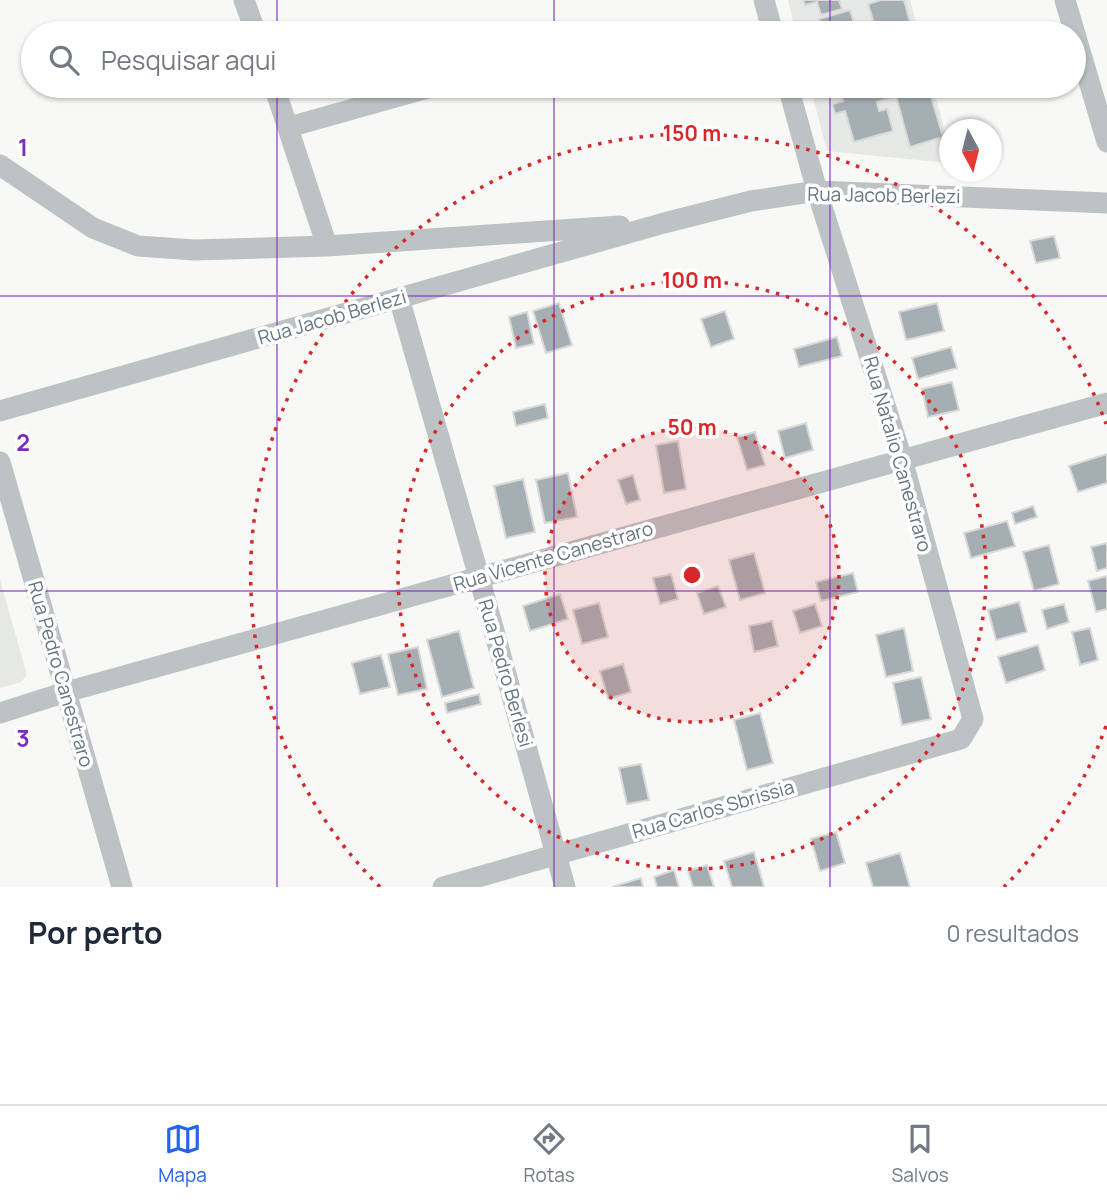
<!DOCTYPE html>
<html lang="pt">
<head>
<meta charset="utf-8">
<style>
  body { margin:0; font-family:Manrope,sans-serif; background:#f6f6f7; color:#1f2937 }
  .compass { position:absolute; left:939px; top:119px; width:63px; height:63px; border-radius:50%; background:#fff; box-shadow:0 2px 5px #0004; rotate:173deg }
  .list { margin:0; padding:0; list-style:none }
  h2 { display:flex; justify-content:space-between; align-items:center; height:91px; margin:0; padding:0 28px; font-size:30px }
  h2 small { font-size:23px; font-weight:400; color:#747a83 }
  .icon { flex:none; width:38px; height:38px; fill:none; stroke:currentColor; stroke-width:2; stroke-linecap:round; stroke-linejoin:round }
  .map { position:relative; flex:none; width:1107px; height:887px; overflow:hidden }
  .search { position:absolute; background:#fff; box-shadow:0 2px 5px #0004; left:21px; right:21px; top:21px; height:77px; display:flex; align-items:center; gap:18px; box-sizing:border-box; padding:0 24px; border-radius:38px; color:#747a83; font-size:26px }
  .sheet { height:217px; background:#fff }
  nav { display:flex; justify-content:space-around; align-items:center; box-sizing:border-box; height:98px; border-top:2px solid #e0e1e3; background:#fff; font-size:19px; color:#747a83 }
  nav a { display:grid; justify-items:center; gap:4px }
  nav .on { color:#2563eb }
  .map>svg:first-child { display:block }
</style>
</head>
<body>
<div class="map">
<svg width="1107" height="887" viewBox="0 0 1107 887">
  <rect width="100%" height="100%" fill="#f8f8f6"/>
  <!-- built -->
  <path fill="#e6e8e6" d="M788 0H910L919 33H796Z
    M810 86H933L949 147V163L827 151Z
    M0 580 27 675 21 682 0 688Z"/>
  <!-- building -->
  <path fill="#a5aeb2" stroke="#dad9d8" stroke-width="2" d="M803 0H839L842 9 821 15 817 2 805 5Z
    M881 0H904L913 33H877L868 4Z
    M850 10 857 33H823L819 19Z
    M838 86H872L874 92 892 86H928L943 137 910 147 896 96 877 102 879 111 887 109 893 131 854 142 845 111 835 114 832 104 843 101Z
    M1054 236 1060 258 1036 263 1030 241Z
    M559 303 572 345 546 353 533 311Z
    M937 303 944 331 906 340 899 312Z
    M725 311 734 339 711 347 701 319Z
    M527 312 534 344 516 348 509 317Z
    M837 337 842 356 799 367 794 349Z
    M951 347 957 368 918 379 912 358Z
    M952 382 959 410 928 417 922 389Z
    M545 404 548 418 516 426 513 412Z
    M806 423 813 450 785 458 778 431Z
    M755 432 765 465 747 470 737 437Z
    M678 441 686 489 664 493 656 445Z
    M1107 454V483L1078 492 1069 466Z
    M568 473 577 517 545 523 536 480Z
    M633 475 640 500 626 504 618 480Z
    M523 479 535 532 506 538 494 486Z
    M1033 506 1037 517 1015 524 1012 513Z
    M1007 521 1015 546 971 558 964 533Z
    M1107 543V568L1097 571 1091 547Z
    M1049 545 1059 584 1034 591 1023 552Z
    M754 553 765 593 740 600 729 560Z
    M853 573 858 592 821 601 816 582Z
    M671 574 678 599 660 604 653 578Z
    M1107 576V609L1096 612 1088 581Z
    M718 586 726 607 704 614 697 593Z
    M560 594 568 619 530 631 523 606Z
    M1019 602 1027 632 996 640 988 610Z
    M599 603 608 637 582 644 573 610Z
    M815 604 822 626 800 633 793 611Z
    M1064 604 1069 622 1047 629 1042 610Z
    M772 621 778 646 754 652 749 626Z
    M904 628 913 671 886 677 876 635Z
    M1090 628 1098 660 1080 665 1072 632Z
    M459 631 474 688 442 697 427 640Z
    M1038 645 1045 670 1006 683 998 657Z
    M418 647 427 689 398 695 388 654Z
    M381 655 390 687 360 694 352 663Z
    M623 664 631 692 608 699 600 671Z
    M921 677 931 719 902 725 893 683Z
    M479 694 481 704 447 713 445 703Z
    M760 713 773 763 747 770 734 720Z
    M641 764 649 800 627 804 619 768Z
    M836 832 845 863 820 871 811 839Z
    M754 852 764 887H732L724 861Z
    M900 853 910 887H873L866 863Z
    M707 865 714 887H693L688 871Z
    M674 870 679 887H657L654 877Z
    M641 878 643 887H612Z"/>
  <g fill="none" stroke-linecap="round" stroke-linejoin="round">
    <!-- minor -->
    <path stroke="#bdc2c5" stroke-width="21" d="M244 0 256 33
      M764 0 773 33
      M1065 0 1107 142
      M274 86 327 246
      M289 127 435 86
      M0 165 93 228 138 246 194 250 327 246 620 226
      M399 298 479 577 565 887
      M0 411 664 223 751 201 817 191 1107 203
      M0 462 122 887
      M0 713 66 692 1107 403
      M443 887 961 739 973 719 902 459 817 191 788 86"/>
  </g>
  <!-- grid -->
  <path fill="none" stroke="#7b2cbf" stroke-width="2" stroke-opacity="0.55" d="M277 0V33M554 0V33M830 0V33M277 86V887M554 86V887M830 86V887M0 296H1107M0 591H1107"/>
  <!-- distance rings -->
  <circle cx="692" cy="575" r="147" fill="#d62828" fill-opacity=".12"/>
  <g fill="none" stroke="#d62828" stroke-width="3.5" stroke-dasharray="3.5 7">
    <circle cx="692" cy="575" r="147"/>
    <circle cx="692" cy="575" r="294"/>
    <path d="M1106 726A441 441 0 0 1 1004 887M380 887A441 441 0 1 1 1106 424"/>
  </g>
  <g text-anchor="middle" dominant-baseline="central" stroke-width="7" stroke-linejoin="round" paint-order="stroke">
    <!-- street labels -->
    <g font-size="19" fill="#66767e" stroke="#fff">
      <text transform="translate(884 195) rotate(1)">Rua Jacob Berlezi</text>
      <text transform="translate(332 317) rotate(-16)">Rua Jacob Berlezi</text>
      <text transform="translate(898 454) rotate(74)">Rua Natalio Canestraro</text>
      <text transform="translate(553 556) rotate(-16)">Rua Vicente Canestraro</text>
      <text transform="translate(506 673) rotate(74)">Rua Pedro Berlesi</text>
      <text transform="translate(61 674) rotate(74)">Rua Pedro Canestraro</text>
      <text transform="translate(713 809) rotate(-16)">Rua Carlos Sbrissia</text>
    </g>
  </g>
  <g font-size="23" text-anchor="middle" font-weight="bold" fill="#7b2cbf" stroke="#fff" stroke-width="7" stroke-linejoin="round" paint-order="stroke">
    <text x="23" y="156">1</text>
    <text x="23" y="451">2</text>
    <text x="23" y="747">3</text>
  </g>
  <circle cx="692" cy="575" r="10" fill="#d62828" stroke="#fff" stroke-width="3.5"/>
  <g font-size="21" text-anchor="middle" font-weight="bold" fill="#d62828" stroke="#fff" stroke-width="7" stroke-linejoin="round" paint-order="stroke">
    <text x="692" y="141">150 m</text>
    <text x="692" y="288">100 m</text>
    <text x="692" y="435">50 m</text>
  </g>
</svg>
<svg class="compass" viewBox="-18 -18 36 36"><path d="M0-13l5 13h-10z" fill="#e53935"/><path d="M0 13l5-13h-10z" fill="#747a83"/></svg>
<div class="search"><svg class="icon" aria-label="search" viewBox="0 0 24 24"><circle cx="10" cy="10" r="6"/><path d="M15 15l6 6"/></svg>Pesquisar aqui</div>
</div>
<section class="sheet">
<h2>Por perto<small>0 resultados</small></h2>
<ul class="list">
</ul>
</section>
<nav>
<a class="on"><svg class="icon" aria-label="map" viewBox="0 0 24 24"><path d="M3 6l6-2 6 2 6-2v14l-6 2-6-2-6 2zM9 4v14M15 6v14"/></svg>Mapa</a>
<a><svg class="icon" aria-label="directions" viewBox="0 0 24 24"><path d="M12 3l9 9-9 9-9-9zM9 14v-3h6M13 9l2 2-2 2"/></svg>Rotas</a>
<a><svg class="icon" aria-label="saved" viewBox="0 0 24 24"><path d="M7 4h10v16l-5-4-5 4z"/></svg>Salvos</a>
</nav>
</body>
</html>
